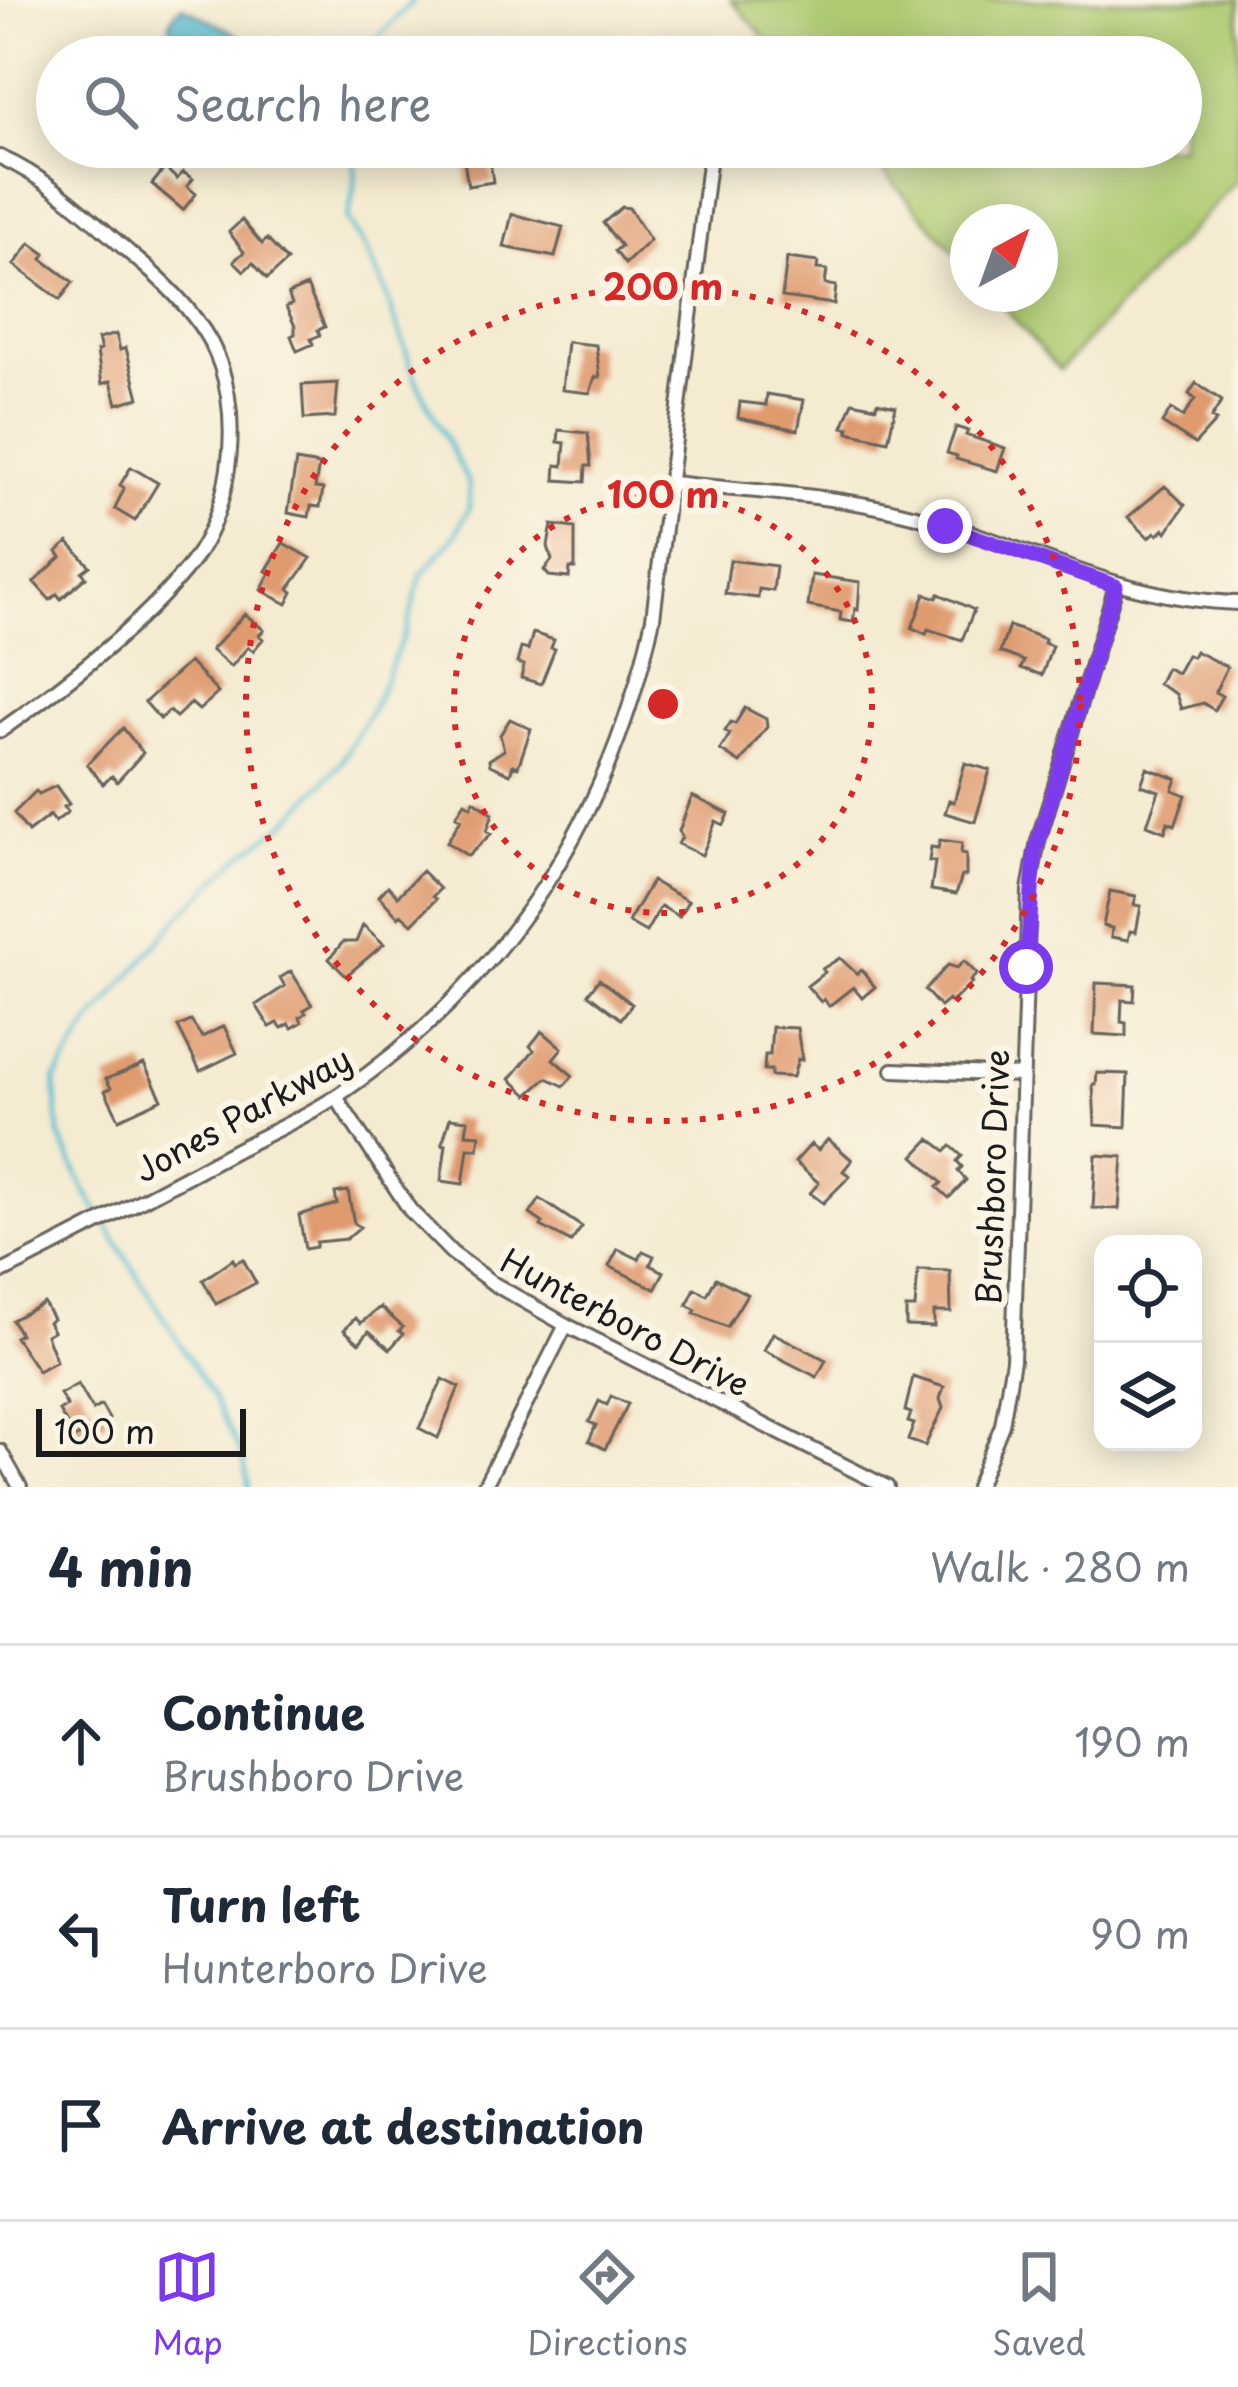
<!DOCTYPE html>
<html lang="en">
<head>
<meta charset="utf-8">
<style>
  body { margin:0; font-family:"Playpen Sans",sans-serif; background:#f2f2f3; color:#1f2937 }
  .controls { position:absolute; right:36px; bottom:36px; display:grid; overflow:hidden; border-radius:24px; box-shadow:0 6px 30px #0003 }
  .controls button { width:108px; height:108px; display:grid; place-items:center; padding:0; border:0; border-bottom:3px solid #e0e1e3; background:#fff; color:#1f2937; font:60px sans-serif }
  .compass { position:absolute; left:950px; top:204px; width:108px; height:108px; border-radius:50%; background:#fff; box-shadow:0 6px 30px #0003; rotate:41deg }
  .scale { position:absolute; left:36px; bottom:30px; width:210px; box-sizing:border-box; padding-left:12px; border:6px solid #1c1c1c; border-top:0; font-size:33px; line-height:42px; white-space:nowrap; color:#1c1c1c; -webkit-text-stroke:9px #fcf5e5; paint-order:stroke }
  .stop { position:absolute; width:36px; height:36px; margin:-27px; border:9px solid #7c3aed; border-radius:50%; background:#fff }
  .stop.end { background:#7c3aed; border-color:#fff; box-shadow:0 3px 12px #0008 }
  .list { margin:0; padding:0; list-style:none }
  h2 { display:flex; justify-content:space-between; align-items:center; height:156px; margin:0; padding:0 48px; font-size:51px }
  h2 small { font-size:39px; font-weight:400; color:#747a83 }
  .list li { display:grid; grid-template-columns:78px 1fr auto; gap:36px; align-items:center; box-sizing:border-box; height:192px; padding:0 48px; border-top:3px solid #e0e1e3 }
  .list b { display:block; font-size:45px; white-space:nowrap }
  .list p { margin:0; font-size:39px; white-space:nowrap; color:#747a83 }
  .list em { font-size:39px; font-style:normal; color:#747a83 }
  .icon { flex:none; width:66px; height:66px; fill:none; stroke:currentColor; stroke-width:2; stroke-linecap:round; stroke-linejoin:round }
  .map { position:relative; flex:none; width:1238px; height:1487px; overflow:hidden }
  .search { position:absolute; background:#fff; box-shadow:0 6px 30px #0003; left:36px; right:36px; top:36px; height:132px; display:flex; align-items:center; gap:30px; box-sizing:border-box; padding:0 42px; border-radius:66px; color:#747a83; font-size:45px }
  .sheet { height:732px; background:#fff }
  nav { display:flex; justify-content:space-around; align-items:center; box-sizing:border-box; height:168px; border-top:3px solid #e0e1e3; background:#fff; font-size:33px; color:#747a83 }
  nav a { display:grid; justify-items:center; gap:6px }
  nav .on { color:#7c3aed }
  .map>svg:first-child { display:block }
</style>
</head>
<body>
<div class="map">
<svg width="1238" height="1487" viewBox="0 0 1238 1487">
  <rect width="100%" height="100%" fill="#fcf5e5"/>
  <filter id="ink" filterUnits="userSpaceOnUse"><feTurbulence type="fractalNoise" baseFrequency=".00833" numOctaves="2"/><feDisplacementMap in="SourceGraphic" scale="24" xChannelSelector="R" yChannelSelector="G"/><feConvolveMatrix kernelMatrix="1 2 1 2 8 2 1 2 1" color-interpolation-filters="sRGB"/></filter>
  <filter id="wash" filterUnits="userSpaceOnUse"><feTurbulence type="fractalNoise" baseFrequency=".004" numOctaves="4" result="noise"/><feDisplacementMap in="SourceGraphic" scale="48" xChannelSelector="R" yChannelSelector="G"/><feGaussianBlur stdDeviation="2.7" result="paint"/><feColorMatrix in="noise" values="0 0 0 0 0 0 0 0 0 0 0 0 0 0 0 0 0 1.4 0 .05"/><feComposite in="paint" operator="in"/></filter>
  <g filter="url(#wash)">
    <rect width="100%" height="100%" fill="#f4ebd1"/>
    <!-- green -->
    <path fill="#aecb72" stroke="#657447" stroke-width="3" d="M731 0H1238V180L1059 370 992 294H1040V222H968V267L862 147H1181V57H782Z"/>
    <!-- water -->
    <path fill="#55bdd2" stroke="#386c77" stroke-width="3" d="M182 6 233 32 251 47 249 57H185C169 41 162 22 182 6Z"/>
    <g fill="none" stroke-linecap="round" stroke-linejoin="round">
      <!-- stream -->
      <path stroke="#55bdd2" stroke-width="4.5" d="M359 57 414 0
        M249 1487 243 1457 214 1399 84 1189 59 1135 55 1080 91 1022 180 916 241 856 286 823 340 764 373 707 407 628 421 575 454 537 469 508V484L416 380 384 288 365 247 347 220C353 197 361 169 350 147"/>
    </g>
    <g id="blocks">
      <!-- building -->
      <path fill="#df9a6e" d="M612 39 650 49 653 39 665 42 662 52 666 57H608Z
        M462 147H488L493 182 468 186Z
        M165 168 177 179 183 172 193 179 187 186 196 194 183 210 152 184Z
        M622 207 629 208 650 240 625 264 615 251 621 246 603 223Z
        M512 214 563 227 555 257 504 247Z
        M242 220 262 244 267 239 287 261 267 279 253 263 244 271 234 261 244 252 229 232Z
        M30 243 45 254 42 259 73 282 60 300 14 265Z
        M787 258 818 262 817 269 827 270 825 284 836 286 834 304 782 297Z
        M307 286 325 327 318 330 320 335 311 339 313 344 297 351 291 336 295 334V326L286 307 292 304 288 294Z
        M116 334 120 350 126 348 139 398 117 404 111 381 102 384 97 351 101 350 98 339Z
        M567 342 596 345 600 377H595L590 393 562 390Z
        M338 383 335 417 304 419 302 385Z
        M1196 383 1222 401 1211 418 1216 421 1195 444 1162 423 1171 409 1183 417 1195 399 1189 394Z
        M767 394 804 400 798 430 738 418 740 402 766 405Z
        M853 402 876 407 877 402 896 406 888 441 848 432 849 428 843 427Z
        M956 427 968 431 966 435 1005 448 997 471 956 459 957 456 947 453Z
        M559 430 588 433 591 466H586L585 482 555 480 556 465 563 466 565 443 558 442Z
        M296 461 319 465 315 488 323 489 320 507 311 506 309 517 288 513Z
        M131 467 158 483 135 521 115 509 124 488 120 485Z
        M1165 486 1185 505 1167 532 1164 529 1158 535 1155 532 1149 538 1128 517Z
        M552 525 575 528V568H570L569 578 549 576 544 570 552 560 548 546Z
        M68 542 90 566 82 572 86 577 61 599 57 594 50 600 34 582 61 557 57 552Z
        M283 543 311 558 289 589 293 592 287 604 261 590 270 573 266 571Z
        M730 560 776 566 773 591 759 589 758 598 725 594Z
        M812 575 860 582 858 610 855 609 853 622 840 620 841 612 808 606Z
        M925 594 937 598 939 594 974 610 962 640 928 629 926 634 912 628Z
        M245 614 264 630 259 635 263 639 253 651 248 647 231 667 211 650Z
        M1009 626 1045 639 1044 643 1052 646 1042 675 1021 668 1024 661 1000 652Z
        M533 633 554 640 551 648 555 649 541 684 521 678 524 665 517 663 521 648 528 650Z
        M1195 651 1227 667 1215 692 1222 696 1214 710 1203 703 1181 709 1176 694 1158 684 1166 668 1177 673 1187 655 1192 657Z
        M189 662 218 693 199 710 191 703 176 717 169 711 160 719 145 702Z
        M745 708 766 719 767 727 740 763 720 750 730 734 725 731 731 722 735 724Z
        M510 719 531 729 518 767 513 765 510 774 490 765 489 760 504 750 500 735Z
        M123 728 143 753 117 782 112 776 103 784 87 764Z
        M965 763 990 770 975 822 945 813 949 800 954 802Z
        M1147 768 1177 779 1173 790 1186 795 1175 825 1168 822 1165 832 1147 825 1159 791 1141 785Z
        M56 786 69 804 64 807 68 812 55 822 50 815 28 832 14 813 36 791 39 794Z
        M692 796 729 814 724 825 716 821 702 855 678 844 682 837 679 831Z
        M474 800 493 813 487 831 491 834 468 856 447 842 461 819 456 816 465 802 471 806Z
        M940 840 962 843 961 853 966 854V876H962L956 894 931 890 935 862 929 861 931 847 938 848Z
        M422 871 440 889 433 896 436 899 412 924 401 914 398 917 379 896 388 886 398 896Z
        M652 881 688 901 679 917 661 906 646 932 628 922Z
        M1110 891 1136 896 1134 905 1141 906 1136 932 1130 931 1128 940 1111 937 1112 928 1103 926Z
        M363 925 384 944 346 976 329 959 343 942H356Z
        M840 958 857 974 862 970 875 987 862 998 853 987 829 1006 824 999 821 1002 807 986 825 972 822 969Z
        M964 961 977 974 970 981 972 983 951 1003 948 1000 940 1007 925 990 948 965 957 968Z
        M291 971 312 1005 304 1010 306 1013 300 1017 302 1022 292 1028 289 1024 282 1028 278 1023 270 1027 256 1005 285 986 280 978Z
        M599 979 632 1004 621 1019 588 994Z
        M1096 983 1135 985 1134 1001 1122 1000 1121 1022 1126 1023V1036L1094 1034Z
        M191 1021 202 1037 224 1026 237 1053 200 1071 178 1027Z
        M772 1027 797 1028 802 1060 798 1059 793 1077 771 1076V1070H764L765 1055H770Z
        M542 1031 562 1048 553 1059 573 1076 564 1086 547 1078 528 1095 510 1079 534 1050 530 1046Z
        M144 1064 162 1099 119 1119 105 1091 111 1088 106 1079Z
        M1097 1073 1128 1074 1126 1127 1095 1125 1093 1085H1096Z
        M450 1118 468 1120 466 1134 480 1135 478 1149 468 1148 463 1184 441 1181 446 1145 442 1144Z
        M828 1139 852 1160 843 1171 850 1176 823 1203 810 1193 819 1183 795 1162 811 1144 818 1150Z
        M930 1139 946 1151 951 1146 962 1156 957 1161 962 1167 958 1171 966 1180 949 1198 937 1187 942 1183 914 1156Z
        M1096 1155 1123 1157 1119 1209 1093 1208Z
        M348 1191 354 1223 360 1227 346 1239 316 1242V1247L305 1249 299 1215 337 1204 335 1193Z
        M540 1199 582 1227 571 1242 541 1226 543 1223 530 1214Z
        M618 1249 639 1259 643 1251 654 1256 650 1265 664 1272 655 1289 609 1266Z
        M233 1259 235 1263 243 1259 256 1283 216 1304 203 1280Z
        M918 1270 950 1271 951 1312H934V1327L906 1326V1308H915Z
        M716 1278 747 1294 727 1327 694 1313 696 1310 687 1305 695 1288 707 1295Z
        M44 1303 53 1319 48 1322 53 1331 46 1335 56 1361 38 1371 15 1337 20 1334 12 1320Z
        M380 1307 403 1327 399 1331 403 1334 390 1349 369 1331 359 1343 344 1330 355 1318 361 1323Z
        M773 1333 826 1360 817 1377 764 1350Z
        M913 1377 944 1387 940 1399 943 1408 925 1446 908 1440 914 1424 908 1422 911 1413 905 1411Z
        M443 1379 459 1387 438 1438 419 1428Z
        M78 1384 93 1410 101 1405 109 1419 75 1438 59 1411 67 1406 60 1394Z
        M611 1396 628 1404 605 1449 589 1441 596 1425 589 1422 599 1401 607 1405Z"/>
    </g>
  </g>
  <g filter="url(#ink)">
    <use href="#blocks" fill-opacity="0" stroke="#68645b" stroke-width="3"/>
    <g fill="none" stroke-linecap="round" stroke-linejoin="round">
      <defs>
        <path id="minor" d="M656 147 710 155
          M0 157C50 179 91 219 132 255 162 280 192 308 211 343 244 405 234 506 192 562 146 622 62 687 0 731
          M671 483C747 491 826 494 900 512 1019 540 1110 599 1238 603
          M893 1070 1020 1075
          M336 1097 410 1210 452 1253 494 1284 566 1325 887 1487
          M0 1273C76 1235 152 1195 227 1155 264 1135 305 1118 340 1094 508 979 611 816 653 618L711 147
          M0 1451 20 1487
          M484 1487 566 1325
          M977 1487 1002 1425 1013 1360 1029 890 1038 841 1116 586"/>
      </defs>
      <!-- minor casing -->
      <use href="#minor" stroke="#68645b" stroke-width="18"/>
      <!-- minor -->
      <use href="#minor" stroke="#fff" stroke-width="12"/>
    </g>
  </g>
  <g fill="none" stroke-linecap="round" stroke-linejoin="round" filter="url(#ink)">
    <!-- route -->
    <path stroke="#7c3aed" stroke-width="15" d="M945 526 1116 586 1035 852 1026 967"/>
  </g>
  <!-- distance rings -->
  <g fill="none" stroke="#d62828" stroke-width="6" stroke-dasharray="6 12">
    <circle cx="663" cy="704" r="209"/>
    <circle cx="663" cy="704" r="417"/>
  </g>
  <g text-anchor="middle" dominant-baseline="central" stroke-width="12" stroke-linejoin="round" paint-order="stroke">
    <!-- street labels -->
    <g font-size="33" fill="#1c1c1c" stroke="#fcf5e5">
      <text transform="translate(242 1113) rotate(-29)">Jones Parkway</text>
      <text transform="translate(991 1177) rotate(-88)">Brushboro Drive</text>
      <text transform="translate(626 1321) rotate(28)">Hunterboro Drive</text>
    </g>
  </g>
  <circle cx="663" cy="704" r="18" fill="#d62828" stroke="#fcf5e5" stroke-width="6"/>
  <g font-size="36" text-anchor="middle" font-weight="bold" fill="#d62828" stroke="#fcf5e5" stroke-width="12" stroke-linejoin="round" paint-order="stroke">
    <text x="663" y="300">200 m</text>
    <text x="663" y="508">100 m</text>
  </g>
</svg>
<div class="controls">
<button><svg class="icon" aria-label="locate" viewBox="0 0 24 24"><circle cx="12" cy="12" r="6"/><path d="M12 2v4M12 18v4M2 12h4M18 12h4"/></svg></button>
<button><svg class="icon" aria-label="layers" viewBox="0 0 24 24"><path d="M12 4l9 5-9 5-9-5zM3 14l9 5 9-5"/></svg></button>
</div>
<svg class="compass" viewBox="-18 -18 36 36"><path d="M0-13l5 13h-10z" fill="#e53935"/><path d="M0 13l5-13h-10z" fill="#747a83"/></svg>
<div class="scale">100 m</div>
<div class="stop" style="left:1026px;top:967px"></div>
<div class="stop end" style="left:945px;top:526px"></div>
<div class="search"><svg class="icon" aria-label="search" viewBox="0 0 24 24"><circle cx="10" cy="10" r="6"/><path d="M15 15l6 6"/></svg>Search here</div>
</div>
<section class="sheet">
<h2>4 min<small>Walk · 280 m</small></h2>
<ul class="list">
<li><svg class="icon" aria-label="ahead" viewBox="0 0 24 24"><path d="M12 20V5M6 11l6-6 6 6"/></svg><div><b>Continue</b><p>Brushboro Drive</p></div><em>190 m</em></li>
<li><svg class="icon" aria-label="left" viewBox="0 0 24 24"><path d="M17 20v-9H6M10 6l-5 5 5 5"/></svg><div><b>Turn left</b><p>Hunterboro Drive</p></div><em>90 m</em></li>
<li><svg class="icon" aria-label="arrive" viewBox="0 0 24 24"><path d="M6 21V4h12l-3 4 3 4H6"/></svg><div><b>Arrive at destination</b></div></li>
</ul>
</section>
<nav>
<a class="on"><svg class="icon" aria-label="map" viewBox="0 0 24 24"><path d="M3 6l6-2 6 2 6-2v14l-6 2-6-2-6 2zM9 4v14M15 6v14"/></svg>Map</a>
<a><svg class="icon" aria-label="directions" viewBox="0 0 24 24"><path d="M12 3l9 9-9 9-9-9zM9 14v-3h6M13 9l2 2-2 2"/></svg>Directions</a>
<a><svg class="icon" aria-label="saved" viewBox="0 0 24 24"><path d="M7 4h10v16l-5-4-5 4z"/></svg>Saved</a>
</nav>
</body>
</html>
